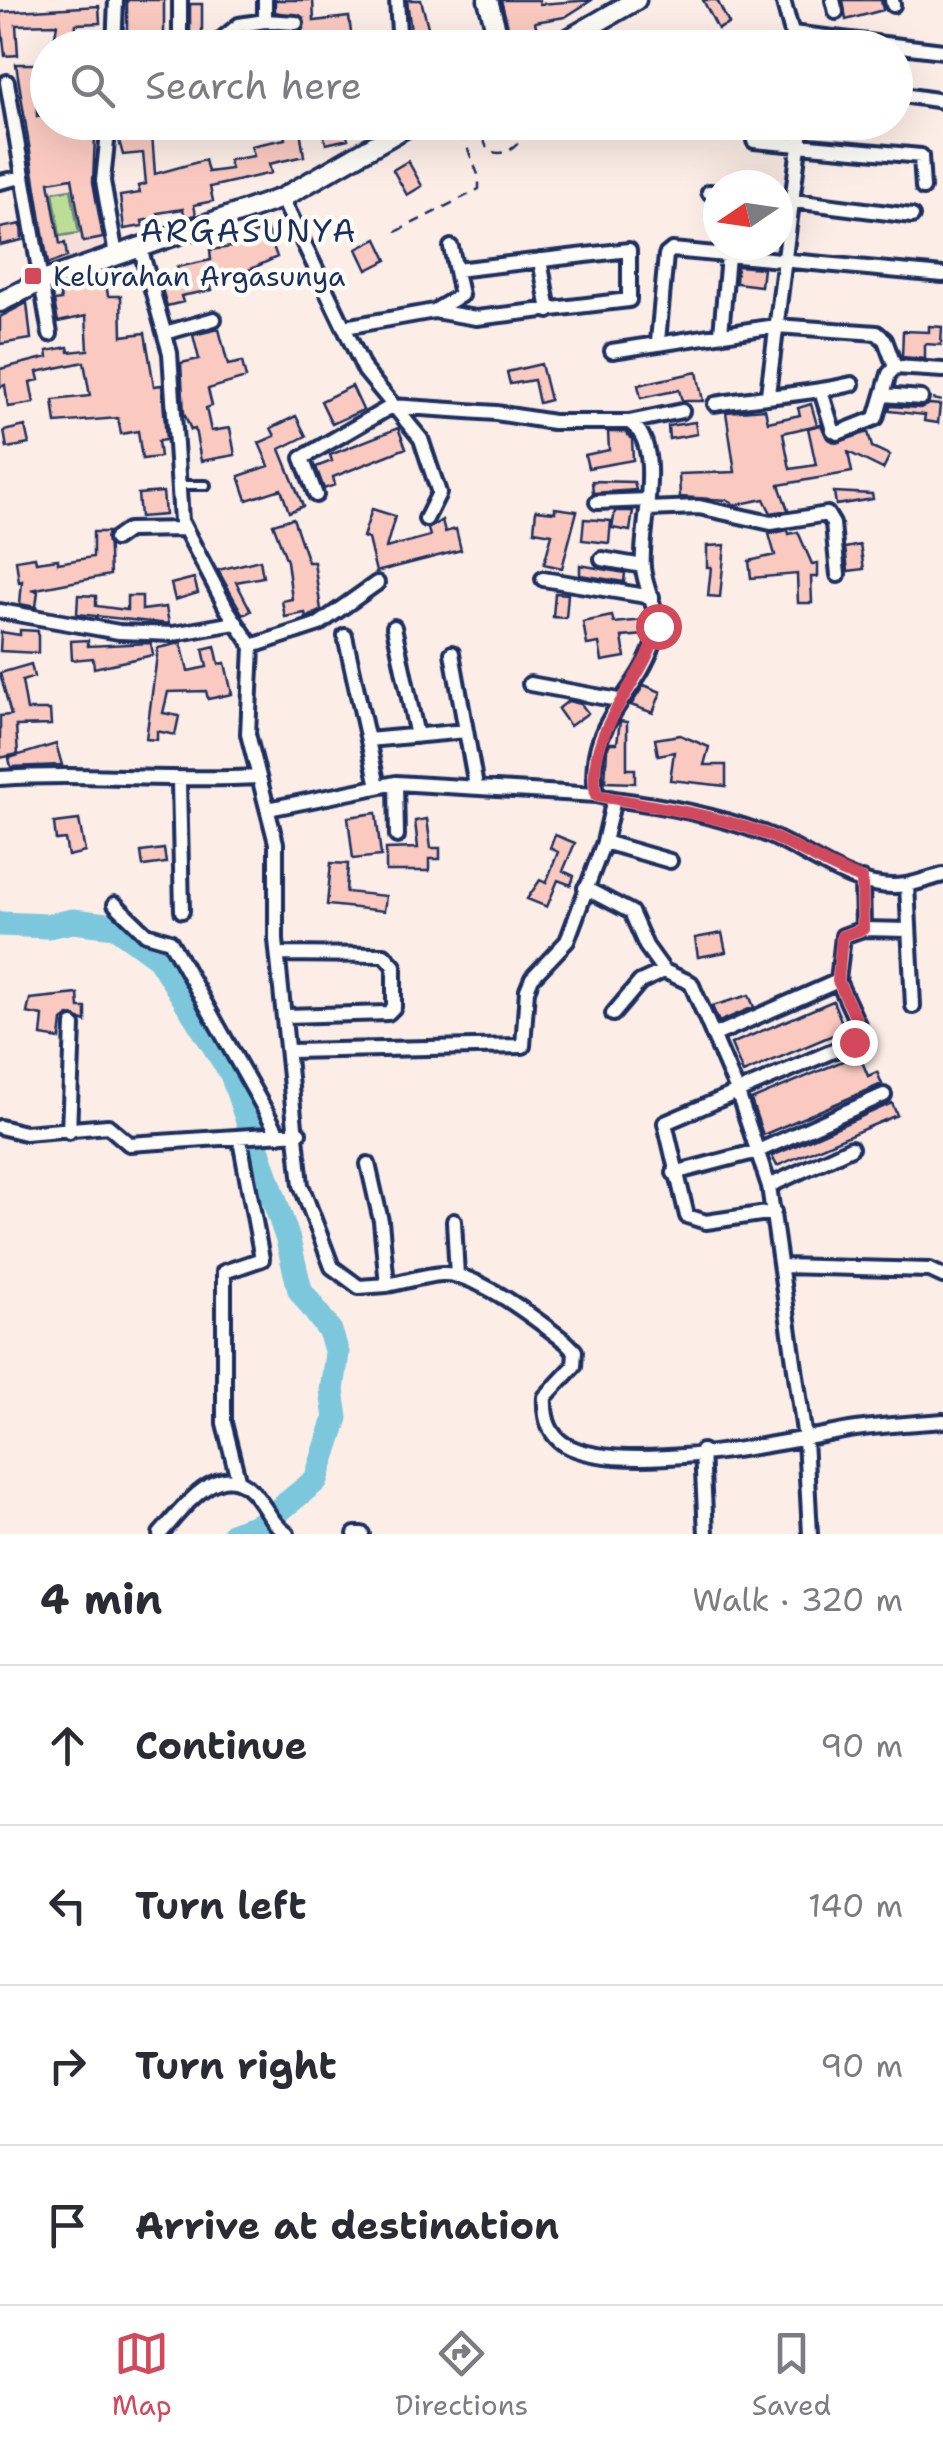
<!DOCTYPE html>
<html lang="en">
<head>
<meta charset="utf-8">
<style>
  body { margin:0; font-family:"Shantell Sans",sans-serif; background:#f7f7f7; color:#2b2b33 }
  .compass { position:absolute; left:703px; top:170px; width:90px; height:90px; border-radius:50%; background:#fff; box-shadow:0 10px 40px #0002; rotate:257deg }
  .stop { position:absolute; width:30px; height:30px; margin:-22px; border:8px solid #d1495b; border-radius:50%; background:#fff }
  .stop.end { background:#d1495b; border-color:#fff; box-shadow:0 2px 10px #0008 }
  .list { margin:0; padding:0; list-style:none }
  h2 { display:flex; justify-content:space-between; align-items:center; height:130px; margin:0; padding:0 40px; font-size:42px }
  h2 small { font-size:32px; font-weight:400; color:#7c7c81 }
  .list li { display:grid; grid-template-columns:65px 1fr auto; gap:30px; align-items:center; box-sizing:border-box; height:160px; padding:0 40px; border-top:2px solid #e1e1e2 }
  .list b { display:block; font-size:38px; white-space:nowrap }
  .list em { font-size:32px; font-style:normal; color:#7c7c81 }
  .icon { flex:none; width:55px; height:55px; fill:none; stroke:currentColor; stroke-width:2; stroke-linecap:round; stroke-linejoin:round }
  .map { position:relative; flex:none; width:943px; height:1534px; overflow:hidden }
  .search { position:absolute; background:#fff; box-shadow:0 10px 40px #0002; left:30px; right:30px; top:30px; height:110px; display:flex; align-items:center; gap:25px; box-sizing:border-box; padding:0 35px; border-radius:55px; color:#7c7c81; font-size:38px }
  .sheet { height:770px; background:#fff }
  nav { display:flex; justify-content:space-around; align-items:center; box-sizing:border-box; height:140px; border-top:2px solid #e1e1e2; background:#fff; font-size:28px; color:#7c7c81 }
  nav a { display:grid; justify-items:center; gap:5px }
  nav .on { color:#d1495b }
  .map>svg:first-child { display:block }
</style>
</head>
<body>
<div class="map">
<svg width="943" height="1534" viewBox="0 0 943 1534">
  <rect width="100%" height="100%" fill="#fcede6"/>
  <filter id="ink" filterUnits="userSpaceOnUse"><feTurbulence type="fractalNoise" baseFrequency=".01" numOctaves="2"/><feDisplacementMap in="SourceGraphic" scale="20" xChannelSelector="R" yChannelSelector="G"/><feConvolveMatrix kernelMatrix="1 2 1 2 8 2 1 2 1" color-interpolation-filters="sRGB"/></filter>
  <g filter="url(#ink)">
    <!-- built -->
    <path fill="#f7ded8" d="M92 139H106L99 177 105 249 41 270 24 166Z"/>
    <!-- green -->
    <path fill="#bcdd96" stroke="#6c867a" stroke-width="2.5" d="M71 189 79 233 60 236 53 192Z"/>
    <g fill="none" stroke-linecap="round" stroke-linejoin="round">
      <!-- river -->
      <path stroke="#7cc7dc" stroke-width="25" d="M0 924 48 926 73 921 115 926 159 958 232 1074 288 1240 300 1290 330 1331 337 1353 332 1390 336 1418 316 1480 262 1524 234 1534"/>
    </g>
    <!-- building -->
    <path fill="#facac0" stroke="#1b2f5e" stroke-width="2.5" d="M127 0H164V42L127 35Z
      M275 0H313L314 21 349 17 353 48 300 46 304 18 275 12Z
      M407 0H421L428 27 411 32Z
      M501 0H539L540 4 592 0 565 17 535 22 537 30 511 38Z
      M703 0H717L729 24 718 29Z
      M843 0H881L883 10 846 20Z
      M190 4H202V35H190Z
      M99 6 100 23 76 24 74 45 54 42 57 24 16 25 18 55 5 56 0 12Z
      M16 64H36L37 116 48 114V122H92L95 136 93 182 103 238 83 242 72 178 49 182 60 244 65 243 67 257 48 264Z
      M320 122H343L348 139 326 144Z
      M300 129 304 156 269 164 271 173 210 187 213 201 194 205 196 215 185 218 183 209 158 213 159 217 142 221 143 226 124 229 120 196 140 193 138 186 146 184 143 153 123 155 118 137 152 134 155 174 205 160 208 172 231 169 229 160 254 156 251 146 285 139 284 132Z
      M408 161 422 186 407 195 393 170Z
      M21 224 22 240 0 245V228Z
      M267 229 277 257 240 274 209 277 212 290 181 296 183 302 167 306 160 282 179 277 177 267 211 260 210 250 245 245 242 238Z
      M377 239 387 260 367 270 357 249Z
      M737 266 763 268 761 286 736 283Z
      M105 277 108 296H121L122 336 145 333 154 386 162 385 166 440 158 441 160 457 142 459 138 431 121 434 118 418 56 423 53 400 90 396 84 362 37 372 39 380 30 382 34 403 8 407 5 385 0 387V369L48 357 47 351 68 347 69 352 88 350 86 316 58 322 54 301 61 300 59 291 96 284 95 279Z
      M27 303 31 339 0 344V317Z
      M929 326 942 327 941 345 925 344V359L902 357 903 331 929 332Z
      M219 329 228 365 242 362 246 378 208 389 212 406 206 408 211 431 230 428 235 455 201 461 195 429 191 430 184 413 181 363 199 359 193 335Z
      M541 364 550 400 539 403 534 380 510 384 507 372Z
      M697 372 703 401H682L679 390 641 398 638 385Z
      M352 386 363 410 332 424 321 401Z
      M811 404 817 425 783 433 790 469 816 465 808 428 821 425 827 438 836 443 868 432 872 447 890 455 883 469 848 452 852 472 779 485 788 510 771 513 764 499 735 505 727 500 680 497 679 474 735 472 726 412 765 409 768 422 800 415 798 408Z
      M929 404 940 405 938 423 924 421 925 415 889 411 890 406 920 408Z
      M296 416 306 436 280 449 303 506 289 512 281 489 247 500 239 476 269 466 259 443 275 436 271 428Z
      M695 422 697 434 669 439 668 426Z
      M25 426 29 444 7 448 4 431Z
      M398 428 406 448 333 477 335 485 324 489 316 467 332 461 330 455Z
      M608 432H625L632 439 633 460 588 468 585 455 609 450Z
      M592 481 634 482 636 490 593 493Z
      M163 492 165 515 140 517 138 494Z
      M834 492 872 494 873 499 836 505Z
      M555 508 577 511 562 568 544 564 552 534 534 531 536 510 555 512Z
      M372 509 395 516 386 548 430 536 428 529 442 520 445 532 456 529 461 550 376 572 368 539 363 537Z
      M615 511H633L630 531 612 528Z
      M293 518 308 562H314L321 610 306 618 305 613 285 617 282 601 292 599 287 561 273 524Z
      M584 519 611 521 609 543 582 540Z
      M788 530 789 534 798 532 812 564 818 563V577H811L812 603H798L797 574 751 578 749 561 775 555 769 534Z
      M93 532H108L110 575 31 590 38 591 36 607 20 604 22 581 19 582 16 560 35 557 36 562 58 559V563L93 557Z
      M725 545 720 597 708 596 711 567H707V546Z
      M860 545 864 569 848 571 845 548Z
      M260 560 263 577 236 582 251 611 243 615 218 570Z
      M580 565 625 573 624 582 580 575Z
      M194 578 198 593 175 600 171 584Z
      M555 593 568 594 566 618 553 617Z
      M78 595 96 596V606L127 610V596H142V610L166 607 169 624 77 614Z
      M612 616 614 623 645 620V635L622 637 625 657 602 661 599 643 587 645 583 622Z
      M20 630 38 631V653L0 651 1 632 20 635Z
      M88 640V646L151 643 153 655 94 668 93 658 72 660 71 641Z
      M181 643 188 671 207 667 203 649 215 646 219 664 225 663 232 694 208 699 206 691 168 692 163 713 179 716 175 735 157 731V740L146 739 158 648Z
      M31 664 34 677 22 681 27 710H50L51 725 16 726 18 754 0 758V716L11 715 0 673Z
      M644 685 661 692 653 713 631 705Z
      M568 701 581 704 588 713 570 726 558 709Z
      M620 721 627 722V769H635V783L605 782 607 750 610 743H617Z
      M680 735 709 747 704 765H726V786L670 780 674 752 658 755 655 739Z
      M56 744 62 765 11 767 9 758Z
      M376 813 381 856 353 859 348 817Z
      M427 819 431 848H440V859H429V871H386V849L418 848 415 821Z
      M79 820 85 852 68 856 65 839 56 840 54 823Z
      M555 835 575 843 563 871 574 876 571 885 558 880 547 907 527 899 540 880 546 883 558 852 550 848Z
      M164 849 166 863 143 866 141 852Z
      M331 863 348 864 346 892 386 896 384 911 327 905Z
      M722 933 726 952 698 957 695 938Z
      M78 994 79 1008H86V1022L69 1016 62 1021 60 1039 41 1036 43 1016 27 1013 30 999Z
      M749 995 754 1007 719 1022 712 1006Z
      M833 1001 845 1030 743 1073 731 1044Z
      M859 1054 868 1076 877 1072 882 1084 763 1135 751 1100Z
      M892 1103 897 1115 777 1166 772 1156Z"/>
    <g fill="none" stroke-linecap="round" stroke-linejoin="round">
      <defs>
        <path id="lane" d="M181 485H206"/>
        <path id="street" d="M397 0 400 48
          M783 0 796 48
          M833 0 836 12
          M892 0 893 5
          M265 21 296 23
          M792 33 943 51
          M115 44 157 48
          M114 48 116 0
          M172 48 180 40V0
          M211 48 239 25 265 21V0
          M7 82 50 334
          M896 94 943 101
          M109 122 103 181 116 255
          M754 141 921 156 923 188
          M0 182 22 177
          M709 192 718 193
          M282 198 365 371 421 439 439 493 426 519
          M778 199 912 216
          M140 247 170 353 181 521 227 609 252 646 248 734 276 843V940L301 1185 332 1267 359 1287 387 1285 381 1221 368 1164
          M540 260 549 311
          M436 310 461 295 451 247
          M345 327 434 311 476 318 629 300V250L456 270
          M165 333 214 319
          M721 333 728 256
          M658 341 666 255 672 250 943 275
          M612 351 776 326 877 333 885 340 895 367
          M821 391 833 430 838 433 876 418 889 374 895 367 943 370
          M768 394 802 122
          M884 395 921 398
          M715 404C761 396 806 395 852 384
          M629 422 682 411
          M597 502 648 500
          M647 509 699 507 771 523 827 514 833 524 838 575
          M115 539 128 530 184 529
          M602 559 643 566
          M543 579 652 597
          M0 611 119 632 173 634 235 623
          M394 627 417 736
          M345 636 378 786
          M252 646 319 624 377 583
          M452 653 476 786
          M530 684 618 700
          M368 740 466 731
          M0 778C87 772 171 782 258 777
          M179 782 182 911
          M396 783 397 836
          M614 799C666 806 714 815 763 833 809 850 852 893 906 885 918 883 931 878 943 875
          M268 809 396 783 596 795
          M604 842 670 861
          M862 879 863 929
          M907 885 913 1006
          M585 888 631 912 646 946 664 971 691 983 738 1093 769 1186 805 1439 810 1534
          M115 904 146 934 170 941 279 1135
          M278 954 384 955 394 966V1007L388 1013 286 1016
          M613 1014 640 982 664 971
          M715 1035 838 981
          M290 1051 523 1046 527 990 532 978 567 941 604 842 614 799 596 795C584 721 636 699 654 642 663 614 646 595 643 568 639 532 667 444 629 422H553L496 413 392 406 302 458 316 495
          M0 1127 25 1133 108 1126 129 1144 299 1133
          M69 1132 73 1025
          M674 1173 758 1151 884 1095
          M769 1186 851 1148
          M774 1212 706 1222 687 1216 665 1123 854 1042 861 1031 838 981 843 936 863 929 909 930
          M454 1221 457 1276
          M782 1266 930 1270 943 1276
          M387 1285C404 1282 424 1275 442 1274 478 1272 538 1321 566 1342L575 1351 574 1366 545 1397C544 1415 547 1433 564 1444 620 1477 780 1443 844 1431 876 1425 910 1424 943 1421
          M702 1451 706 1534
          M238 1479 224 1423V1272L262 1259 240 1140
          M160 1534C182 1510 219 1456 252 1491 265 1505 271 1523 287 1534
          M355 1534H362"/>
        <path id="secondary" d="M488 0 501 48
          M553 48 636 0
          M0 302 40 282 282 198 415 122"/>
      </defs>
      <!-- lane casing -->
      <use href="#lane" stroke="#1b2f5e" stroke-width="14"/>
      <!-- street casing -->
      <use href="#street" stroke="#1b2f5e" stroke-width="20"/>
      <!-- secondary casing -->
      <use href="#secondary" stroke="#1b2f5e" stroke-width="25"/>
      <!-- path -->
      <path stroke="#1b2f5e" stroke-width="2.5" stroke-dasharray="10 8" stroke-linecap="butt" d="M477 122 488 151C508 157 514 148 526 134
        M396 232 479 189V177L457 122
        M932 399 943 401"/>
      <!-- lane -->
      <use href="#lane" stroke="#fdfcf7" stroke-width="6"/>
      <!-- street -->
      <use href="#street" stroke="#fdfcf7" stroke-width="12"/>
      <!-- secondary -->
      <use href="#secondary" stroke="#fdfcf7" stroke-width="18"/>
    </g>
  </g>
  <g fill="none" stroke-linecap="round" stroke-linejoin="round" filter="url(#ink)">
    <!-- route -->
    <path stroke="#d1495b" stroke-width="12" d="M658 626C643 687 585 726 596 795 653 807 708 813 763 833 798 846 827 868 862 879L863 929 842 936 838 981 862 1031 854 1042"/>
  </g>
  <!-- markers -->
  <rect fill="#d1495b" stroke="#fdfcf7" stroke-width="4" x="23" y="266" width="20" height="20" rx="5"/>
  <g text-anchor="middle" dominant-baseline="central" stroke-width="9" stroke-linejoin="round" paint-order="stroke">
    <!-- poi labels -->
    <g font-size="28" fill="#1b2f5e" stroke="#fdfcf7" text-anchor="start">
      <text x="53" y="276">Kelurahan Argasunya</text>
    </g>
    <!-- quarter labels -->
    <g font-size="32" letter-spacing="2.5" fill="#1b2f5e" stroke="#fdfcf7">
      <text x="249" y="230">ARGASUNYA</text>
    </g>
  </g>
</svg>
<svg class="compass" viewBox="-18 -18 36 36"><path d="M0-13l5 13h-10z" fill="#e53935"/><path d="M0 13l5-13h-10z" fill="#7c7c81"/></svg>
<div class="stop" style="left:658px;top:626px"></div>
<div class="stop end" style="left:854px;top:1042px"></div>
<div class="search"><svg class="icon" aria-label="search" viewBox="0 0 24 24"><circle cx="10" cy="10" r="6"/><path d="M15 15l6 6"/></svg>Search here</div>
</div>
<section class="sheet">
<h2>4 min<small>Walk · 320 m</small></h2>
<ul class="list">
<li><svg class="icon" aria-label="ahead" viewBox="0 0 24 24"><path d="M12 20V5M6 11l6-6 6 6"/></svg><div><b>Continue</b></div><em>90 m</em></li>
<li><svg class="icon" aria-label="left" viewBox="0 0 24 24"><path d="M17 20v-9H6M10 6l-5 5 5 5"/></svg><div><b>Turn left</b></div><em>140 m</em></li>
<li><svg class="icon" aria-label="right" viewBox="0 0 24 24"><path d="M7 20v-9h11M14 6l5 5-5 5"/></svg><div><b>Turn right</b></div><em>90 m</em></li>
<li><svg class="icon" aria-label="arrive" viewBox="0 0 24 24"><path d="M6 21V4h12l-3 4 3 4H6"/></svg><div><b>Arrive at destination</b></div></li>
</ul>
</section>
<nav>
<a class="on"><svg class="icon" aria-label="map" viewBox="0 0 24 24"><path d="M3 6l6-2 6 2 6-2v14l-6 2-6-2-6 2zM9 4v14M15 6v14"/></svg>Map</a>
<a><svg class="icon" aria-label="directions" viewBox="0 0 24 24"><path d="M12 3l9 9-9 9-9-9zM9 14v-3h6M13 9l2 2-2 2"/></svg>Directions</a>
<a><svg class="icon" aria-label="saved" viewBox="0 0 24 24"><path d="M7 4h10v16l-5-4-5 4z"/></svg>Saved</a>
</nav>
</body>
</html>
